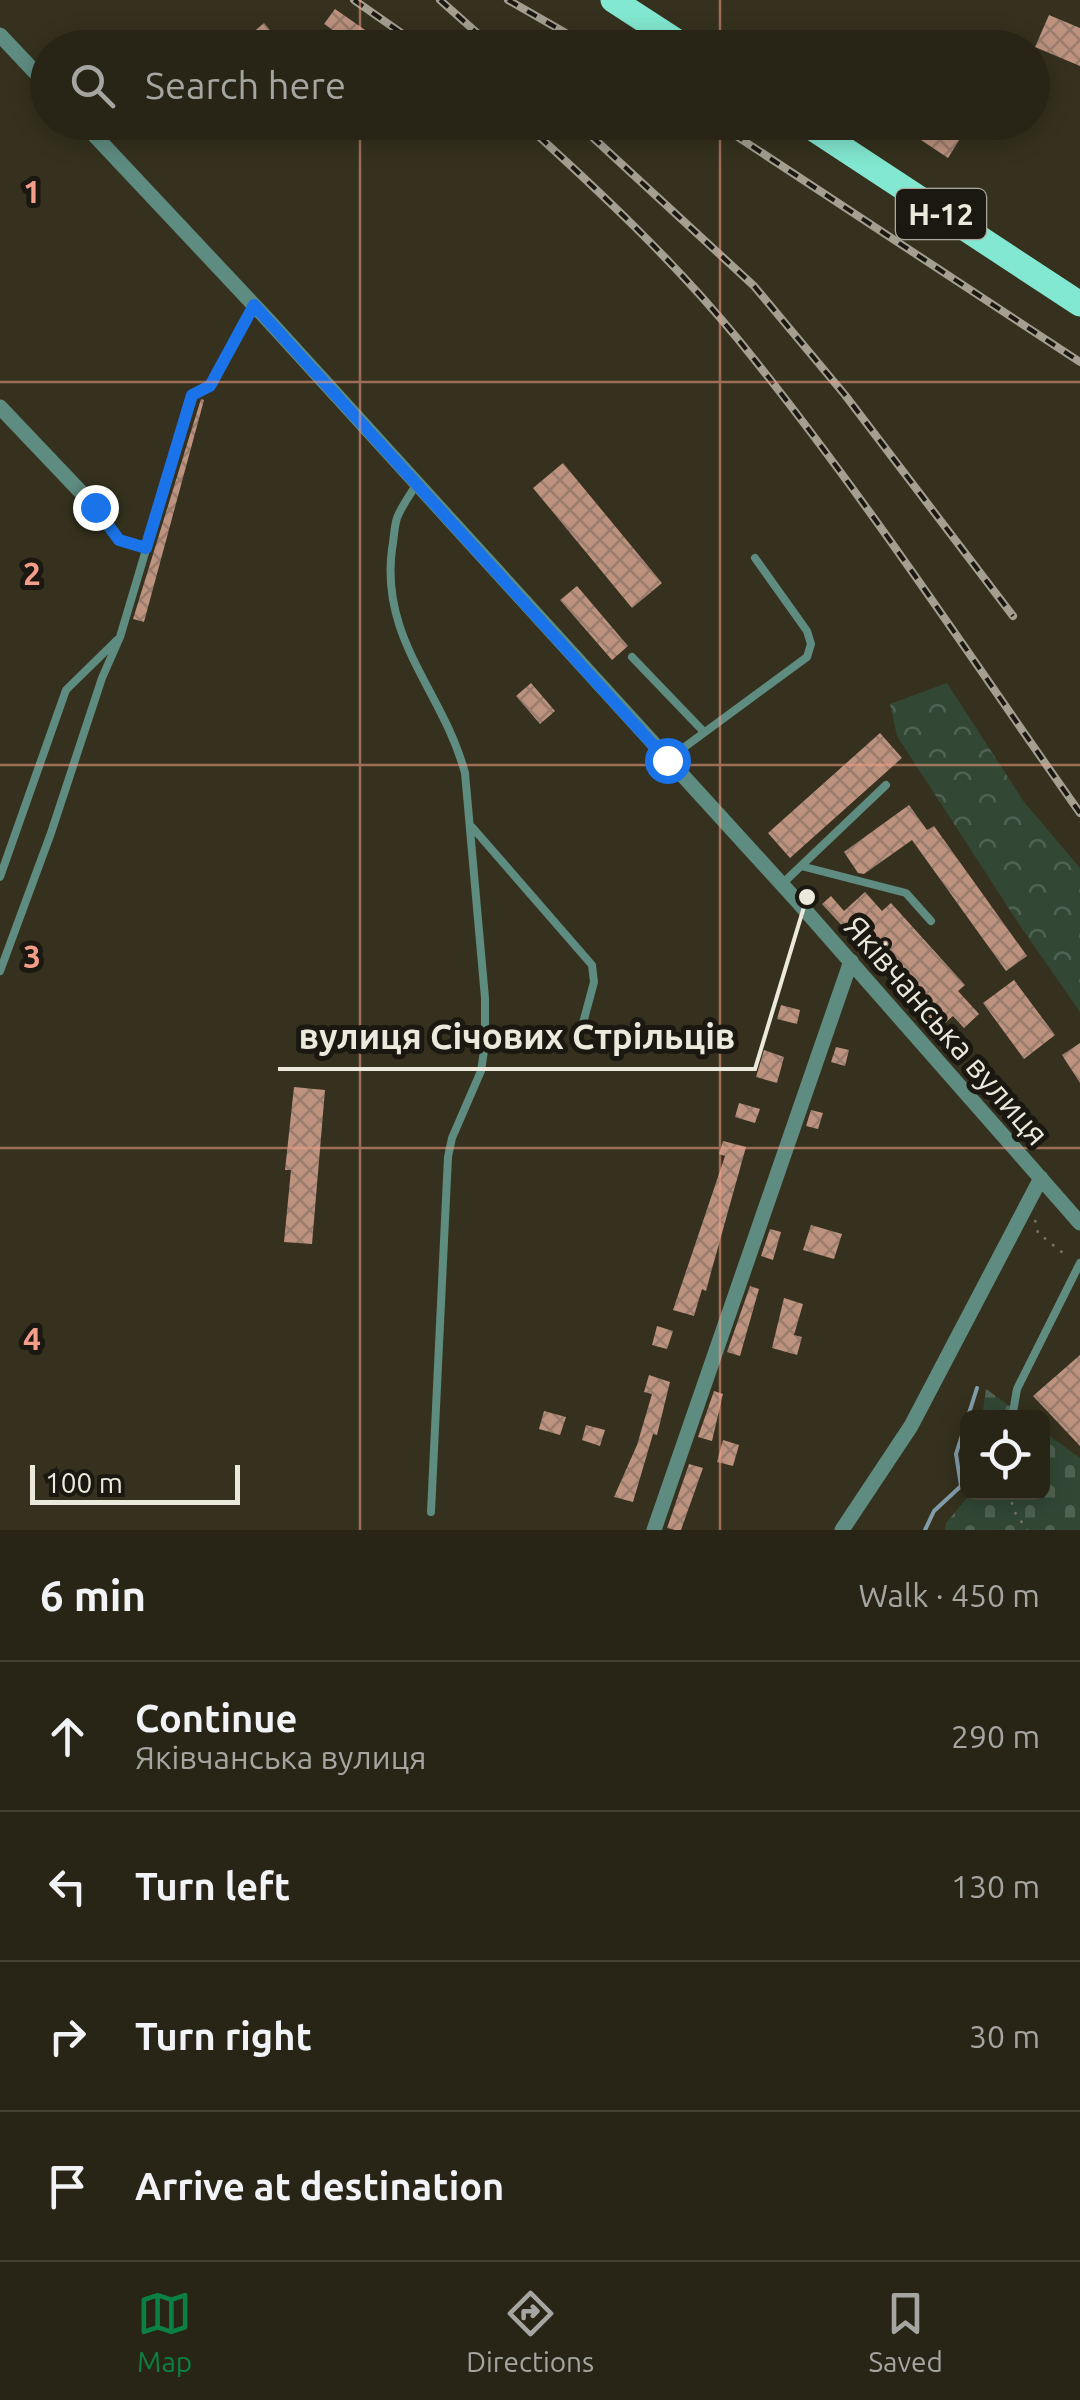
<!DOCTYPE html>
<html lang="en">
<head>
<meta charset="utf-8">
<style>
  body { margin:0; font-family:Ubuntu,sans-serif; background:#343123; color:#f1f3f6 }
  .controls { position:absolute; right:30px; bottom:30px; display:grid; overflow:hidden; border-radius:15px; box-shadow:0 5px 25px #0003 }
  .controls button { width:90px; height:90px; display:grid; place-items:center; padding:0; border:0; border-bottom:2px solid #444235; background:#282516; color:#f1f3f6; font:50px sans-serif }
  .scale { position:absolute; left:30px; bottom:25px; width:210px; box-sizing:border-box; padding-left:10px; border:5px solid #ebe8dc; border-top:0; font-size:28px; line-height:35px; white-space:nowrap; color:#ebe8dc; -webkit-text-stroke:8px #1a1810; paint-order:stroke }
  .stop { position:absolute; width:30px; height:30px; margin:-22px; border:8px solid #1a73e8; border-radius:50%; background:#fff }
  .stop.end { background:#1a73e8; border-color:#fff; box-shadow:0 2px 10px #0008 }
  .list { margin:0; padding:0; list-style:none }
  h2 { display:flex; justify-content:space-between; align-items:center; height:130px; margin:0; padding:0 40px; font-size:42px }
  h2 small { font-size:32px; font-weight:400; color:#a5a5a1 }
  .list li { display:grid; grid-template-columns:65px 1fr auto; gap:30px; align-items:center; box-sizing:border-box; height:150px; padding:0 40px; border-top:2px solid #444235 }
  .list b { display:block; font-size:38px; white-space:nowrap }
  .list p { margin:0; font-size:32px; white-space:nowrap; color:#a5a5a1 }
  .list em { font-size:32px; font-style:normal; color:#a5a5a1 }
  .icon { flex:none; width:55px; height:55px; fill:none; stroke:currentColor; stroke-width:2; stroke-linecap:round; stroke-linejoin:round }
  .map { position:relative; flex:none; width:1080px; height:1530px; overflow:hidden }
  .search { position:absolute; background:#282516; box-shadow:0 5px 25px #0003; left:30px; right:30px; top:30px; height:110px; display:flex; align-items:center; gap:25px; box-sizing:border-box; padding:0 35px; border-radius:55px; color:#a5a5a1; font-size:38px }
  .sheet { height:730px; background:#282516 }
  nav { display:flex; justify-content:space-around; align-items:center; box-sizing:border-box; height:140px; border-top:2px solid #444235; background:#282516; font-size:28px; color:#a5a5a1 }
  nav a { display:grid; justify-items:center; gap:5px }
  nav .on { color:#0b8043 }
  .map>svg:first-child { display:block }
</style>
</head>
<body>
<div class="map">
<svg width="1080" height="1530" viewBox="0 0 1080 1530">
  <defs>
    <pattern id="forest-crowns" width="20" height="18" patternUnits="userSpaceOnUse" patternTransform="scale(2.5)"><rect width="20" height="18" fill="#324835"/><path d="M2 6a3 3 0 1 1 6 0M12 15a3 3 0 1 1 6 0" fill="none" stroke="#506252"/></pattern>
    <pattern id="cemetery-stones" width="16" height="16" patternUnits="userSpaceOnUse" patternTransform="scale(2.5)"><rect width="16" height="16" fill="#324835"/><path d="M2 7V4a2 2 0 0 1 4 0v3zM10 15v-3a2 2 0 0 1 4 0v3z" fill="#506252"/></pattern>
    <pattern id="building-cross-hatch" width="8" height="8" patternUnits="userSpaceOnUse" patternTransform="scale(2.5)"><rect width="8" height="8" fill="#bd937f"/><path d="M0 0l8 8M0 8l8-8" fill="none" stroke="#997c6d"/></pattern>
  </defs>
  <rect width="100%" height="100%" fill="#35311e"/>
  <!-- forest -->
  <path fill="url(#forest-crowns)" d="M947 683 1024 802 1080 868V1012L1021 927 897 736 890 704Z"/>
  <!-- cemetery -->
  <path fill="url(#cemetery-stones)" d="M986 1389 1025 1417 982 1418Z
    M1043 1431 1080 1458V1530H945L946 1523 971 1493 1042 1492Z"/>
  <g fill="none" stroke-linecap="round" stroke-linejoin="round">
    <!-- stream -->
    <path stroke="#829daa" stroke-width="4" d="M925 1530 934 1511 961 1486 956 1454 977 1388"/>
  </g>
  <!-- building -->
  <path fill="url(#building-cross-hatch)" d="M335 9 391 48H358L324 24Z
    M1049 15 1080 28V66L1035 47Z
    M264 23 285 48H252L245 39Z
    M894 122H945L963 134 948 158Z
    M201 399 204 400 144 622 133 619Z
    M563 463 662 583 632 608 533 488Z
    M577 586 628 646 612 660 560 600Z
    M531 683 555 711 540 724 516 696Z
    M880 733 902 758 790 858 768 833Z
    M909 805 927 830 934 826 1027 956 1006 971 912 840 864 874 858 873 844 852Z
    M865 892 882 911 891 903 965 985 958 991 979 1014 964 1028 953 1016 938 1029 822 904 831 896 844 911Z
    M1014 980 1055 1035 1024 1059 983 1003Z
    M781 1005 800 1010 797 1024 777 1019Z
    M1080 1043V1083L1062 1055Z
    M836 1047 849 1050 845 1066 831 1062Z
    M764 1050 784 1057 777 1083 756 1077Z
    M294 1087 325 1090 312 1244 284 1242 291 1170H285Z
    M739 1103 760 1109 755 1123 735 1117Z
    M811 1110 823 1113 818 1129 806 1126Z
    M723 1141 746 1147 710 1276 706 1291 702 1289 694 1316 673 1310 725 1156 719 1154Z
    M811 1225 842 1234 834 1259 803 1250Z
    M770 1229 781 1232 773 1260 761 1256Z
    M750 1286 759 1289 740 1356 727 1352Z
    M784 1298 803 1304 794 1335 802 1337 797 1355 772 1348Z
    M657 1326 673 1331 667 1349 652 1345Z
    M1080 1355V1446L1033 1396Z
    M649 1375 670 1382 657 1435 653 1434 633 1502 614 1497 637 1445 652 1394 644 1392Z
    M714 1391 723 1394 712 1441 698 1437Z
    M544 1411 566 1417 560 1435 539 1429Z
    M586 1425 605 1430 600 1446 582 1440Z
    M723 1440 739 1445 733 1466 717 1462Z
    M689 1464 703 1468 681 1530H675L667 1528Z"/>
  <g fill="none" stroke-linecap="round" stroke-linejoin="round">
    <!-- path -->
    <path stroke="#7a7666" stroke-width="2.5" stroke-dasharray="2.5 8" stroke-linecap="butt" d="M105 520 119 540 136 545
      M1035 1220 1038 1233 1068 1257
      M1009 1492 1014 1511 1027 1530"/>
    <!-- lane -->
    <path stroke="#5e8c81" stroke-width="8" d="M416 485C410 495 401 507 397 518 394 527 394 539 392 549 380 640 443 691 465 773L485 998V1044L481 1071 452 1138 448 1157 431 1512
      M632 657 704 732
      M667 760 807 657 811 644 807 631 755 558
      M472 827 592 965 594 982 583 1023
      M801 866 906 893 931 921
      M0 877 66 690 117 640
      M782 884 886 785
      M0 971 51 833 102 678 120 637 192 395 210 386 254 305
      M1012 1418 1017 1389 1080 1263"/>
    <!-- street -->
    <path stroke="#5e8c81" stroke-width="15" d="M0 35 48 86
      M82 122 268 320 798 902 1080 1223
      M0 407 95 507
      M654 1530 851 961
      M842 1530 911 1426 1041 1178"/>
    <!-- primary -->
    <path stroke="#83e8d1" stroke-width="25" d="M613 0 687 48
      M803 122 1080 304"/>
    <defs>
      <path id="rail" d="M354 0 423 48
        M440 0 494 48
        M508 0 592 48
        M523 122C598 190 673 260 737 338 860 489 968 654 1080 813
        M576 122 754 286 845 395 1013 616
        M715 122 1080 362"/>
    </defs>
    <!-- rail casing -->
    <use href="#rail" stroke="#a39f91" stroke-width="8"/>
    <!-- rail -->
    <use href="#rail" stroke="#1a1810" stroke-width="4" stroke-dasharray="11" stroke-linecap="butt"/>
  </g>
  <g fill="none" stroke-linecap="round" stroke-linejoin="round">
    <!-- route -->
    <path stroke="#1a73e8" stroke-width="12" d="M95 507 119 540 146 548 192 395 210 386 254 305 667 760"/>
  </g>
  <!-- grid -->
  <path fill="none" stroke="#f49e89" stroke-width="2.5" stroke-opacity="0.55" d="M360 0V48M720 0V48M360 122V1530M720 122V1530M0 382H1080M0 765H1080M0 1148H1080"/>
  <g text-anchor="middle" dominant-baseline="central" stroke-width="10" stroke-linejoin="round" paint-order="stroke">
    <!-- shield labels -->
    <rect fill="#1a1810" stroke="#acaa9f" stroke-width="2.5" x="896" y="189" width="90" height="50" rx="8"/>
    <g font-size="30" font-weight="bold" fill="#ebe8dc">
      <text x="941" y="214">Н-12</text>
    </g>
    <!-- street labels -->
    <g font-size="32" fill="#ebe8dc" stroke="#1a1810">
      <text transform="translate(947 1030) rotate(49)">Яківчанська вулиця</text>
    </g>
  </g>
  <g font-size="32" text-anchor="middle" font-weight="bold" fill="#f49e89" stroke="#1a1810" stroke-width="10" stroke-linejoin="round" paint-order="stroke">
    <text x="32" y="203">1</text>
    <text x="32" y="585">2</text>
    <text x="32" y="968">3</text>
    <text x="32" y="1350">4</text>
  </g>
  <!-- callouts -->
  <path fill="none" stroke="#ebe8dc" stroke-width="4" d="M807 897L755 1069H278"/>
  <circle fill="#ebe8dc" stroke="#1a1810" stroke-width="4" cx="807" cy="897" r="10"/>
  <g font-size="35" text-anchor="middle" font-weight="bold" fill="#ebe8dc" stroke="#1a1810" stroke-width="10" stroke-linejoin="round" paint-order="stroke">
    <text x="517" y="1049">вулиця Січових Стрільців</text>
  </g>
</svg>
<div class="controls">
<button><svg class="icon" aria-label="locate" viewBox="0 0 24 24"><circle cx="12" cy="12" r="6"/><path d="M12 2v4M12 18v4M2 12h4M18 12h4"/></svg></button>
</div>
<div class="scale">100 m</div>
<div class="stop" style="left:667px;top:760px"></div>
<div class="stop end" style="left:95px;top:507px"></div>
<div class="search"><svg class="icon" aria-label="search" viewBox="0 0 24 24"><circle cx="10" cy="10" r="6"/><path d="M15 15l6 6"/></svg>Search here</div>
</div>
<section class="sheet">
<h2>6 min<small>Walk · 450 m</small></h2>
<ul class="list">
<li><svg class="icon" aria-label="ahead" viewBox="0 0 24 24"><path d="M12 20V5M6 11l6-6 6 6"/></svg><div><b>Continue</b><p>Яківчанська вулиця</p></div><em>290 m</em></li>
<li><svg class="icon" aria-label="left" viewBox="0 0 24 24"><path d="M17 20v-9H6M10 6l-5 5 5 5"/></svg><div><b>Turn left</b></div><em>130 m</em></li>
<li><svg class="icon" aria-label="right" viewBox="0 0 24 24"><path d="M7 20v-9h11M14 6l5 5-5 5"/></svg><div><b>Turn right</b></div><em>30 m</em></li>
<li><svg class="icon" aria-label="arrive" viewBox="0 0 24 24"><path d="M6 21V4h12l-3 4 3 4H6"/></svg><div><b>Arrive at destination</b></div></li>
</ul>
</section>
<nav>
<a class="on"><svg class="icon" aria-label="map" viewBox="0 0 24 24"><path d="M3 6l6-2 6 2 6-2v14l-6 2-6-2-6 2zM9 4v14M15 6v14"/></svg>Map</a>
<a><svg class="icon" aria-label="directions" viewBox="0 0 24 24"><path d="M12 3l9 9-9 9-9-9zM9 14v-3h6M13 9l2 2-2 2"/></svg>Directions</a>
<a><svg class="icon" aria-label="saved" viewBox="0 0 24 24"><path d="M7 4h10v16l-5-4-5 4z"/></svg>Saved</a>
</nav>
</body>
</html>
